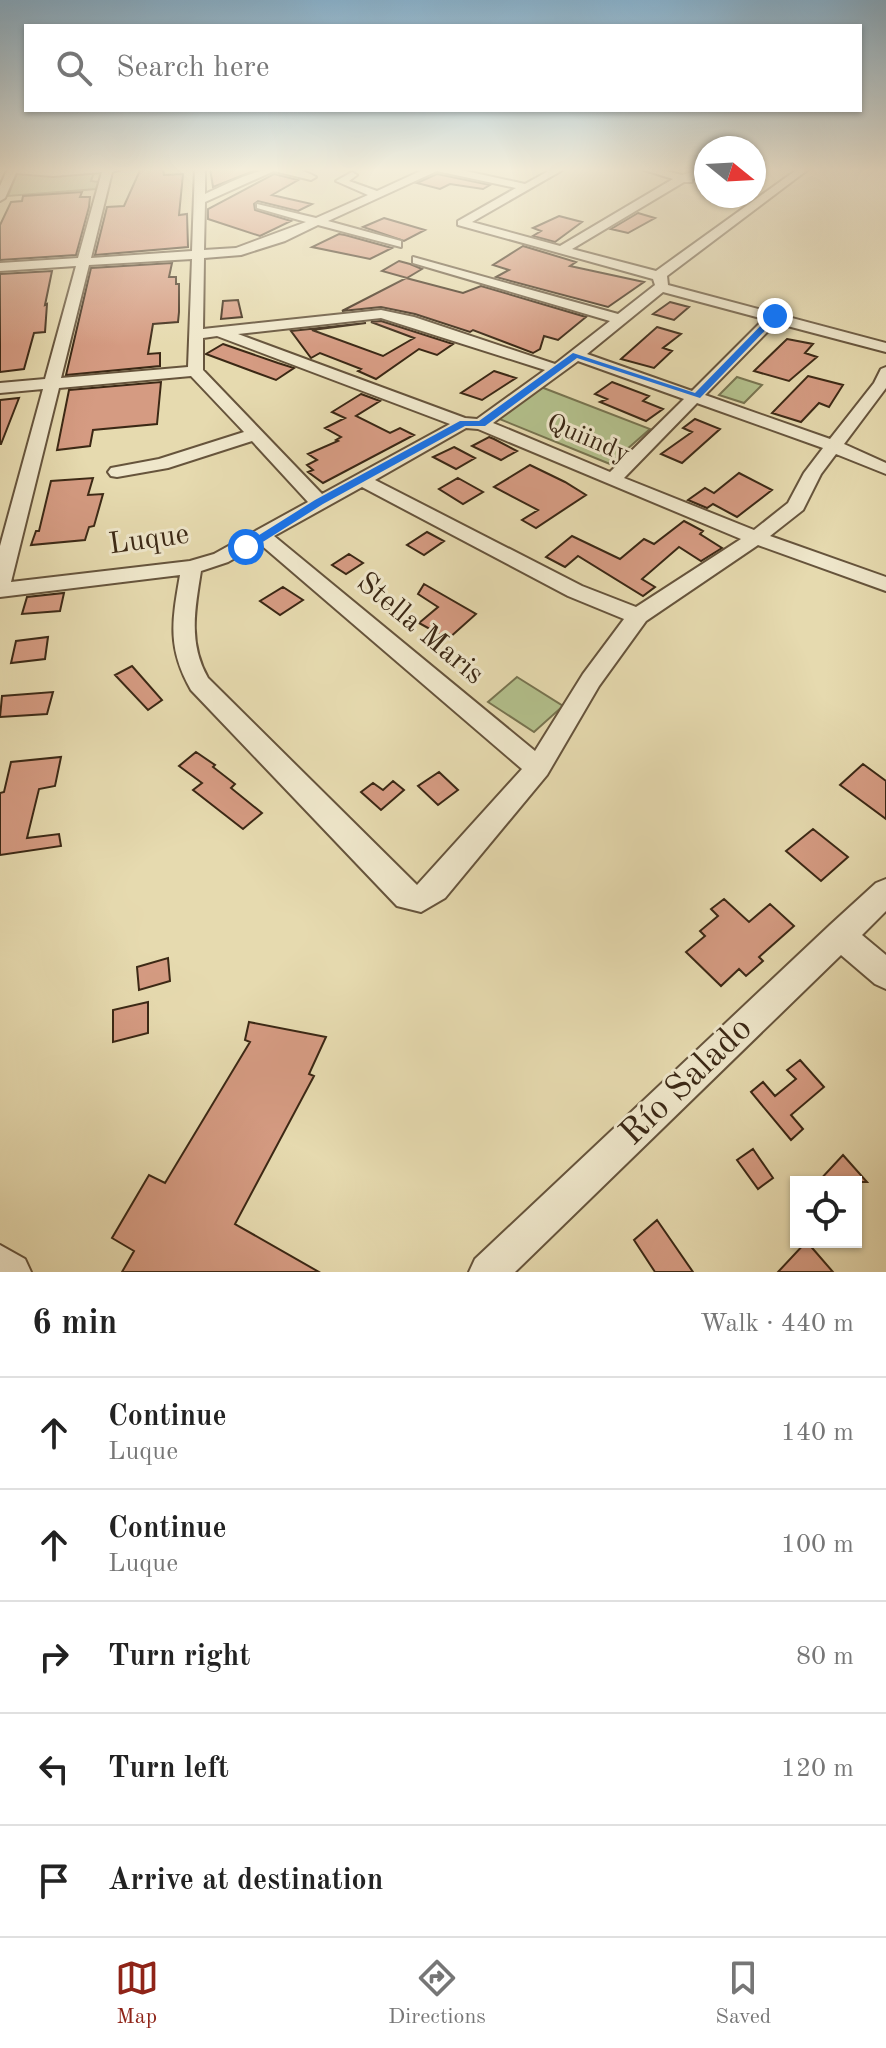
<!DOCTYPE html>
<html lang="en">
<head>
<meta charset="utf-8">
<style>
  body { margin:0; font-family:"Old Standard TT",serif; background:#f2f2f2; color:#222 }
  .controls { position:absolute; right:24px; bottom:24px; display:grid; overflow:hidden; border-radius:0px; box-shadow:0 2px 6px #0004 }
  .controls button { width:72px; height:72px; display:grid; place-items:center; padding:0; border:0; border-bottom:2px solid #e0e0e0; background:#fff; color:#222; font:40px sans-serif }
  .compass { position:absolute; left:694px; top:136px; width:72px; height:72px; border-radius:50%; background:#fff; box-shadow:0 2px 6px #0004; rotate:108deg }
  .stop { position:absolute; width:24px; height:24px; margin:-18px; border:6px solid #1a73e8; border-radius:50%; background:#fff }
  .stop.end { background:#1a73e8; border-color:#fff; box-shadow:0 2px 8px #0008 }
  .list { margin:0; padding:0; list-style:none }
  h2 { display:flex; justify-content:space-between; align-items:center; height:104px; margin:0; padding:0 32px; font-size:34px }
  h2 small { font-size:26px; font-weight:400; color:#767676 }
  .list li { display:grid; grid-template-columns:52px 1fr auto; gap:24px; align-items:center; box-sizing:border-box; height:112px; padding:0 32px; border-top:2px solid #e0e0e0 }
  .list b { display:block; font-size:30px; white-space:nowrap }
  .list p { margin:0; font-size:26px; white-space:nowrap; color:#767676 }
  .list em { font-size:26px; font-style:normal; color:#767676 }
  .icon { flex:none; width:44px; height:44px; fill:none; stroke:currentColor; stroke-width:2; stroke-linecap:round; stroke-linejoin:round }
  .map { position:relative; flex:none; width:886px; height:1272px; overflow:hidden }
  .search { position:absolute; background:#fff; box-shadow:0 2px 6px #0004; left:24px; right:24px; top:24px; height:88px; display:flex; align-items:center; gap:20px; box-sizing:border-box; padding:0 28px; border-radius:0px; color:#767676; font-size:30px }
  .sheet { height:664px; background:#fff }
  nav { display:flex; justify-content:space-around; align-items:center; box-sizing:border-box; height:112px; border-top:2px solid #e0e0e0; background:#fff; font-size:22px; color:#767676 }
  nav a { display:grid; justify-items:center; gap:4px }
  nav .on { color:#8f2418 }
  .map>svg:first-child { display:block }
</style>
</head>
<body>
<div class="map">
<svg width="886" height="1272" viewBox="0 0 886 1272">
  <rect width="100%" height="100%" fill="#e6daaf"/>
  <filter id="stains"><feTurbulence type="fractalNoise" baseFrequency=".0025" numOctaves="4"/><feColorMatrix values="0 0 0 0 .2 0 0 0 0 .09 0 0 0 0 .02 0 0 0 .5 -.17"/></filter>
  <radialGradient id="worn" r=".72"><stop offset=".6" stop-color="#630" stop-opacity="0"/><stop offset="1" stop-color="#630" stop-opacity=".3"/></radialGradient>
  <!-- green -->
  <path fill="#b3c08c" stroke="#777450" stroke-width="2" d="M94 172 91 181 99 182 96 189 8 196 17 173 46 176Z
    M737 377 762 385 744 403 719 395Z
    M541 387 650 429 610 464 497 418Z
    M517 677 563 706 534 732 488 702Z"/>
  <!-- building -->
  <path fill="#d59b82" stroke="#3b2815" stroke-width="2" d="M141 168 163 170 164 175 183 174 179 215 187 214 188 247 95 255 107 207 124 206Z
    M210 168H261L213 187Z
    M274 174 298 180 272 195 312 204 298 211 258 201 254 204 255 210 291 221 260 236 208 219V209Z
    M437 174 490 185 483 189 450 184 440 189 417 183Z
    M82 192 80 197H90L89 207 76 255 0 260V225L11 202 22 201 23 196Z
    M638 213 655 218 628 233 611 229Z
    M559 216 582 222 555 242 533 236 541 231 533 228Z
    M384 218 425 230 404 241 363 227Z
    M339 234 345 235 392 248 370 259 312 247Z
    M523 246 576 262 570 266 644 282 608 307 496 277 509 270 493 265Z
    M399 261 410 264 422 269 407 278 382 271Z
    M172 263 169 277H176V284H179V312L178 322 153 324 148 354 160 353V366L66 375 91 268Z
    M52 271 45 305 47 304 45 332 34 333 24 369 0 372V274Z
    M406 278 463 293 481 286 586 317 558 340 544 336 540 349 533 353 473 330 470 332 415 314 381 307 342 311Z
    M238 300 242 317 221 319 223 301Z
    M670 302 689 307 674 320 653 314Z
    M381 321 453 344 437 355 419 349 376 379 358 371 361 369 320 353 311 358 291 331 366 323 312 330 383 356 414 338 371 322Z
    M657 327 681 334 663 348 672 351 654 368 621 359Z
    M787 339 813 344 805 353 817 357 789 381 754 371Z
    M223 344 278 363 294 368 276 380 206 354Z
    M494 371 516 378 482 400 461 393Z
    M808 376 843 385 829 407 819 403 801 422 772 413Z
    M161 382 157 424 93 430 90 446 57 450 69 390Z
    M612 382 649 396 643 401 663 409 646 421 600 402 607 399 595 394Z
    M361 394 380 401 356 416 390 433 400 428 414 435 323 483 308 472 313 470 307 465 317 460 308 454 338 441 336 440 341 437 325 428 345 418 332 412Z
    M19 398 1 444H0V400Z
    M695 419 720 429 682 463 661 454 692 432 683 428Z
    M489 437 494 439 517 451 501 460 472 446Z
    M454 447 475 458 456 469 433 457Z
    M530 465 565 482 586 495 536 528 522 520 538 510 494 487Z
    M739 473 772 490 737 517 713 504 707 508 688 500 705 488 714 493Z
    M93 478 88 495 103 494 94 526 89 527 85 540 31 545 36 531H39L51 481Z
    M458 478 483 492 463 504 439 489Z
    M684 521 703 531 700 534 722 548 701 561 679 547 642 579 655 587 643 596 578 556 565 567 546 557 572 536 620 559 644 539 654 544Z
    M427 532 444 541 424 555 407 545Z
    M349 554 363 563 346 574 332 565Z
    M424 584 476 614 448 639 419 623 438 607 418 594Z
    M283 587 303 600 280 615 260 601Z
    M64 593 60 611 22 614 27 597Z
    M48 637 45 659 11 663 16 641Z
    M132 666 162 700 148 710 115 675Z
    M53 692 47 714 0 717 2 696Z
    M196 752 215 765 213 767 235 784 231 788 262 813 243 829 193 790 202 783 179 766Z
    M61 757 55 786 39 789 27 838 59 834 61 846 0 855V793L4 792 11 762Z
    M863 764 886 781V819L840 785Z
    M439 772 458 790 438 805 418 786Z
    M393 781 404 790 381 810 361 792 373 783 383 790Z
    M813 829 848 857 821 881 786 851Z
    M724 899 749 922 770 904 794 926 759 957 763 961 746 976 739 969 721 986 686 952 705 936 700 931 718 916 711 909Z
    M168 958 170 981 139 990 137 967Z
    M148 1002V1033L113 1042V1010Z
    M249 1022 326 1037 309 1074 314 1076 235 1224 319 1272H122L134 1251 112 1238 149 1175 165 1183 250 1042 245 1040Z
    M800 1060 824 1087 791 1115 803 1129 791 1140 751 1092 763 1082 775 1096 796 1079 787 1070Z
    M753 1149 773 1178 758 1189 737 1160Z
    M843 1155 867 1182H818Z
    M657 1220 693 1272H655L634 1240Z
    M807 1242 833 1272H778L806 1242Z"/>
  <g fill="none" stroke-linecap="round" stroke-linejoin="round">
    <defs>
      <path id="minor" d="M8 168H124L112 172 91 258 192 251 195 168H205V194C240 178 279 155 316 177L311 180 274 171 205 202 204 250 236 248 306 222 257 208V204L316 218 368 195 336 181 352 172 357 175 349 181 377 191 427 168H452L525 184 554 168H566L472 222 560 246 673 179 638 168H654L682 175 706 168V174L692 179V182H684L572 249 656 271 799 168H810L667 276 668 285 886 343V352L776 323 705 395 830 439 874 383 881 369 886 367V388L844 444 886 463V474L836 454 821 474 803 510 770 536 886 577V591L758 545 646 621 599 686 547 775 445 898 421 912 397 906 191 690C167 648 172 621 180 575L0 597V546L43 389 0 393V383L45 379 76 266 0 271V263L78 258 102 172 53 176 16 173 5 198 0 201V186ZM437 171 516 188 458 221V225L653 279 655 285 618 314 413 257V263L610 321 555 364 414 317 381 310 203 329 204 258 241 255 285 241 318 225 401 247V241L328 221ZM192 259 188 367 61 378 89 265ZM663 292 764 319 692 391 587 354ZM381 318 545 370 477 419 465 418 238 334ZM217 336 450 424 322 494 203 370V338ZM578 361 684 399 610 472 493 423ZM191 376 244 432 159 459 111 468 108 472 111 476 117 477 168 468 252 441 308 502 214 554 190 561 11 582 59 388ZM697 403 823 448 804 473 788 503 754 530 624 478ZM466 428 478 429 741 539 636 607 582 586 375 480ZM362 487 568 596 624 619 583 674 535 751 274 536ZM260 544 522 769 417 885 208 678C188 643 195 609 201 571L228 562Z
        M886 879V911L862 935 886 955V989L875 984 841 955 515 1272H469L475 1259 830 925 876 883Z
        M0 1245 25 1259 31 1272H0Z"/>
    </defs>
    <!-- minor casing -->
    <use href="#minor" stroke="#66543c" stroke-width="4"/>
    <!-- minor -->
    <use href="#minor" fill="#efe7cb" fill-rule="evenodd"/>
  </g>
  <!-- sky -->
  <linearGradient id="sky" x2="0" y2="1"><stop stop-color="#89b6d4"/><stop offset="0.49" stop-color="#f4eedb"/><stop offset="1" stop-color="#f4eedb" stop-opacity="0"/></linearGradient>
  <rect width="886" height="346" fill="url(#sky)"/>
  <!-- route -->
  <path fill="#1a73e8" d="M772 314 779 316 700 398 577 358 485 426H465L323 504 250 550 240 547 315 500 460 421H479L573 353 695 393Z"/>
  <g text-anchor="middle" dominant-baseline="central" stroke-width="6" stroke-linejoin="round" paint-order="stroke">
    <!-- far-street labels -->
    <g font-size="26" fill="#3b2815" stroke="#efe7cb">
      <text transform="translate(588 439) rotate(23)">Quiindy</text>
    </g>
    <!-- street labels -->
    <g font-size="30" fill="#3b2815" stroke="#efe7cb">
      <text transform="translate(149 540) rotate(-8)">Luque</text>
      <text transform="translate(420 629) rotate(40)">Stella Maris</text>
    </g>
    <!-- near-street labels -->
    <g font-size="36" fill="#3b2815" stroke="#efe7cb">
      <text transform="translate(687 1082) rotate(-44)">Río Salado</text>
    </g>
  </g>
  <rect width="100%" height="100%" filter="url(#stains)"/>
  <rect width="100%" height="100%" fill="url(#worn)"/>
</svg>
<div class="controls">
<button><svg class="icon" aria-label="locate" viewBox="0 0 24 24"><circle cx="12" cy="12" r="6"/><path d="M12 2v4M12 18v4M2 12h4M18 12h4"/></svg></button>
</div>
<svg class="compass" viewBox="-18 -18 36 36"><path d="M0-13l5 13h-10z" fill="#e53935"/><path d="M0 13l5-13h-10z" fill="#767676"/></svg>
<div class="stop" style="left:246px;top:547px"></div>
<div class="stop end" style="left:775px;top:316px"></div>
<div class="search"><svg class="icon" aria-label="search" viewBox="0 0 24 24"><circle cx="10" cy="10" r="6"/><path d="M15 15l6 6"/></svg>Search here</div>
</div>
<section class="sheet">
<h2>6 min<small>Walk · 440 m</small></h2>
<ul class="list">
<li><svg class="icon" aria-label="ahead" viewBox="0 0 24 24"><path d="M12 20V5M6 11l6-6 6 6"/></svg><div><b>Continue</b><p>Luque</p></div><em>140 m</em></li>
<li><svg class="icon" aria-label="ahead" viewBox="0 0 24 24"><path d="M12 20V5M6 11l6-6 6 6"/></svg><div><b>Continue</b><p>Luque</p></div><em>100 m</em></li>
<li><svg class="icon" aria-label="right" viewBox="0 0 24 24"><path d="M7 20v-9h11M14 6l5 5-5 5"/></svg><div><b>Turn right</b></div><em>80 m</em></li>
<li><svg class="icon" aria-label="left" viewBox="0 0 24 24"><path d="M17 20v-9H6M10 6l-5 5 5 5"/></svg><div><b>Turn left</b></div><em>120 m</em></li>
<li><svg class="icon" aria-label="arrive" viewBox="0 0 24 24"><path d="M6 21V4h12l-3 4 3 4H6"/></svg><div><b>Arrive at destination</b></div></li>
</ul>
</section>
<nav>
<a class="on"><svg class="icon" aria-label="map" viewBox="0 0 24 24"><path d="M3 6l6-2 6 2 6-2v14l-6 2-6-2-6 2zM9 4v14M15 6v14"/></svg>Map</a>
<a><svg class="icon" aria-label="directions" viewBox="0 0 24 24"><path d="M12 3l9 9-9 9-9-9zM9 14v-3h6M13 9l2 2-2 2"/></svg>Directions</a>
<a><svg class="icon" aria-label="saved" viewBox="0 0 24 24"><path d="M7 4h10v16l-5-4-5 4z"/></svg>Saved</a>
</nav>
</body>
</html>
